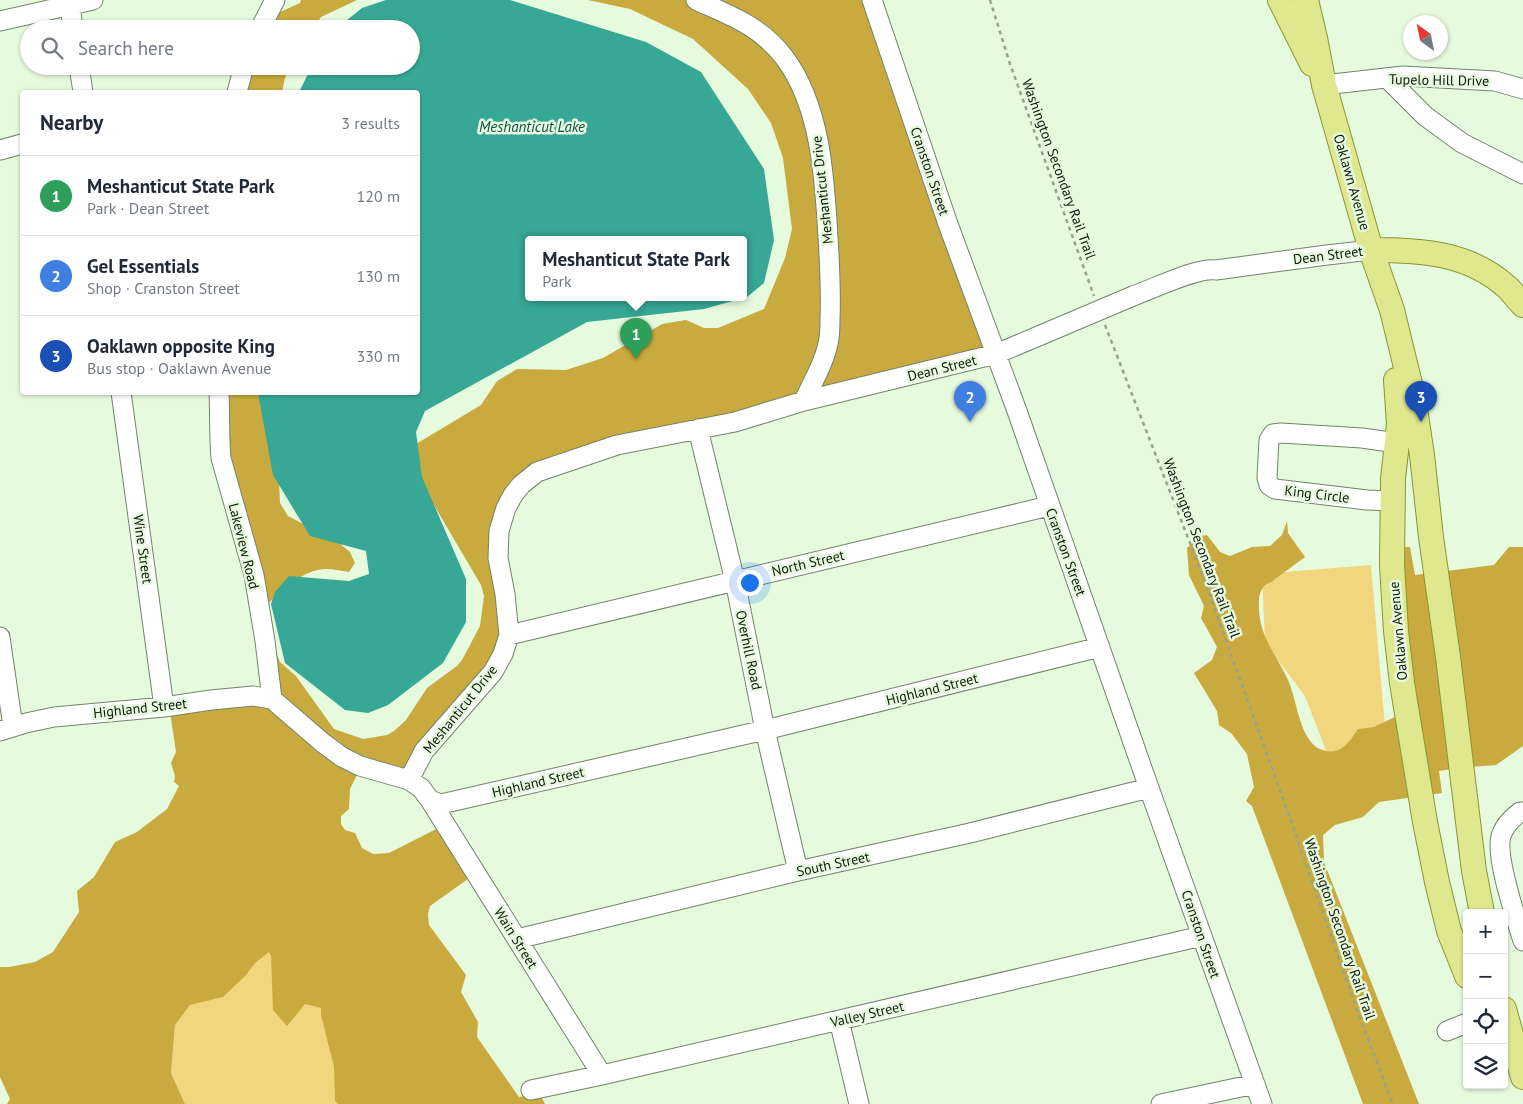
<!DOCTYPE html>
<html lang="en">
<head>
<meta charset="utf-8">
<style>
  body { margin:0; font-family:"PT Sans",sans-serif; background:#f6f6f7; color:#1f2937 }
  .controls { position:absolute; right:15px; bottom:15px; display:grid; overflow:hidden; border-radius:5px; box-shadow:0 1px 4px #0004 }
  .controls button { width:45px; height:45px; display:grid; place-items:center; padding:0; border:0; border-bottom:1px solid #e0e1e3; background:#fff; color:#1f2937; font:25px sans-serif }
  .compass { position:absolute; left:1403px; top:15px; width:45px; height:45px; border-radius:50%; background:#fff; box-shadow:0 1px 4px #0004; rotate:327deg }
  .you { position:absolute; left:749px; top:582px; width:18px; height:18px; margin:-12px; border:4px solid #fff; border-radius:50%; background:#1a73e8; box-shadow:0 0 0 8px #1a73e833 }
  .badge { display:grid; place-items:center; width:32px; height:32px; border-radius:50%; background:#ea580c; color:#fff; font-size:16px; font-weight:700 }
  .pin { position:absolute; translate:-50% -41px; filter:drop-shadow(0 1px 2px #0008) }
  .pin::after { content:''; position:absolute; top:26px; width:18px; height:15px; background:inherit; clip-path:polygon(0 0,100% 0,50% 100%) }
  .popup { position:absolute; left:525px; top:236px; width:222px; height:65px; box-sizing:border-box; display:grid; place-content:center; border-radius:5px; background:#fff; filter:drop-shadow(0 1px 4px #0005); font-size:16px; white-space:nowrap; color:#747a83 }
  .popup b { font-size:19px; color:#1f2937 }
  .popup::after { content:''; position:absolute; left:50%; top:100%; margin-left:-10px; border:10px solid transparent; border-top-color:#fff }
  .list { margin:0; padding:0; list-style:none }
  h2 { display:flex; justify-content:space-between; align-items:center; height:65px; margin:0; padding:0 20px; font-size:21px }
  h2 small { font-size:16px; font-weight:400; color:#747a83 }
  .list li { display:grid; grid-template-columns:32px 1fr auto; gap:15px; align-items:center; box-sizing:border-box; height:80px; padding:0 20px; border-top:1px solid #e0e1e3 }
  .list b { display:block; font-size:19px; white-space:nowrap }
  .list p { margin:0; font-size:16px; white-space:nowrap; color:#747a83 }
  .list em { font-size:16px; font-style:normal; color:#747a83 }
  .icon { flex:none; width:28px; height:28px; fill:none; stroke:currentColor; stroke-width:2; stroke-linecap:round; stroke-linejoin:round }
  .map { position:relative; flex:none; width:1523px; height:1104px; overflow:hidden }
  .search { position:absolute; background:#fff; box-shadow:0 1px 4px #0004; left:20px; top:20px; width:400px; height:55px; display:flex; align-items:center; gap:12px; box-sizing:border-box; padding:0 18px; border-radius:28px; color:#747a83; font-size:19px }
  .panel { position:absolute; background:#fff; box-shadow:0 1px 4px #0004; left:20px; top:90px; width:400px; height:305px; border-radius:5px }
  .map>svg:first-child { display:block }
</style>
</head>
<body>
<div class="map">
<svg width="1523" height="1104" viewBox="0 0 1523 1104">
  <rect width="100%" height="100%" fill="#e6fade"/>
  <!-- green -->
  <path fill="#f2d67e" d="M1371 565 1389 774 1341 790 1305 696 1265 643 1262 574Z
    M251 863 370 1104H185L171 1073 175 1025 190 1005Z"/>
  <!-- forest -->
  <path fill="#c9aa3e" d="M301 0H357L321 17 313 29H265L278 13 300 3Z
    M588 0H872L994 348 538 470 502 516 506 639 410 777 360 769 350 789 349 809 341 816V824L345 830 355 833 362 848 373 854 389 853 444 825 475 874 430 906 428 914 429 925 466 975 461 992 478 1022 477 1037 519 1097 540 1094 545 1104H338L335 1101 334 1067 321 1015V1008L305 1004 287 1026 273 1010 271 956 269 952 255 963 246 975 223 997 190 1005 175 1025 171 1073 185 1104H7L10 1099 0 1077V967H9L35 962 53 952 79 912 77 891 94 877 115 842 137 832 167 809 179 786 174 782 175 776 171 763 176 752 169 705 271 695 221 458 218 393H265L278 458 280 503 288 516 338 542 350 552 355 563 349 572C342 571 334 569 326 569 304 569 282 590 267 605L272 644 280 662 296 676 334 729 363 739 387 735 394 731 406 720 427 688 457 666 462 660 480 626 484 596 481 585 418 478 416 444 481 405 497 381 517 369 566 370 603 358 662 324 686 320 704 328H718L764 309 785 258 792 229 783 158 771 123 748 89 693 39 630 9Z
    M245 66H290L285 78 282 92H237Z
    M1287 521 1288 533 1305 557 1275 579C1272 583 1269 582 1265 585 1262 588 1259 595 1259 599 1257 635 1274 650 1288 680 1298 701 1299 746 1326 751 1342 754 1350 741 1358 729L1374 727 1403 713 1395 547H1410L1415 575 1494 565 1509 547H1523V746L1496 765 1457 768 1439 771 1442 793 1379 802 1363 817 1335 825 1323 835 1324 862 1419 1104H1363L1252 806 1246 801 1254 787 1247 754 1231 733 1219 725 1217 711 1194 673 1212 660 1217 647 1201 618 1204 606 1189 575 1187 548 1200 536 1207 535 1220 552 1230 556 1252 547 1270 546 1282 535Z"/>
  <!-- water -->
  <path fill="#37a896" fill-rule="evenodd" d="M386 0H510L646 42 701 72 764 169 774 240 764 283 747 297 704 309 587 322 425 411 416 432 422 477 466 579V622L443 663 388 705 368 713 345 710 285 663 271 604 275 592 289 576 349 581 369 574 366 551 310 536 273 475 258 393 418 392V92H299L312 66H411V29H336L362 8ZM528 240H744V298H528Z"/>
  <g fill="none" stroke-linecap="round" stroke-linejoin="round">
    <defs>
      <path id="minor" d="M696 0C731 16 759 25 784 57 824 110 825 190 829 254 830 276 831 297 830 319 830 325 830 332 829 338 826 360 813 381 804 401
        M872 0 948 224 1017 411 1149 788 1262 1104
        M70 5 73 29
        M0 21 93 0
        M260 29 275 0
        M79 66 83 92
        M1387 78 1425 116 1462 143 1523 174
        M1324 85 1403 76 1495 81 1523 89
        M237 92 244 66
        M0 150 22 144
        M1133 296C1153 289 1197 267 1216 270L1327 255 1371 250
        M121 392 164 707
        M219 392C220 414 219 437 221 458L254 575 265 641 272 699
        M698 429 735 581 765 730 798 871
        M1393 501 1367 500 1275 489 1269 485 1267 478 1269 440 1273 434 1281 433 1362 438 1397 443
        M509 635 1049 506
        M0 637 13 727
        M0 731 26 723 54 717 164 707 211 700 253 696 272 699 323 743 342 757 360 766 409 780 421 788 430 800 441 804 765 730 1100 647
        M409 780 424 751 493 672 503 654 509 635 505 594 498 558 499 531 506 508 513 495 521 485 537 472 617 445 735 422 804 401 996 354 1041 335
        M430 800 602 1075
        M1523 812H1520C1512 818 1504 826 1501 836 1495 857 1516 918 1523 941
        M517 939 798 871 970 833 1149 788
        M839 1020 859 1104
        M1447 1031 1467 1023
        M531 1090 602 1075 1202 936
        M1161 1104 1255 1084"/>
      <path id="major" d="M1280 0 1312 64
        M1306 0 1315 38 1324 85 1371 250 1392 310 1413 396 1422 455 1431 537 1448 657 1474 871 1482 913
        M1371 250C1420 250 1469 252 1508 288 1513 293 1518 300 1523 305
        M1396 380 1399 424 1393 479 1392 565 1396 631 1402 683 1425 822 1437 882 1449 931 1467 976
        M1504 1009 1523 1077"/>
    </defs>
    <!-- minor casing -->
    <use href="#minor" stroke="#72846b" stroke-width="21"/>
    <!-- major casing -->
    <use href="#major" stroke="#8a9531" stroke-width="26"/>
    <!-- path -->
    <path stroke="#94a38e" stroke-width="2.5" stroke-dasharray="4 4" stroke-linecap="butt" d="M990 0 1010 64 1094 296
      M1105 325 1204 579 1290 818 1354 1002 1393 1104"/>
    <!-- minor -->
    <use href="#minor" stroke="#fff" stroke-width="19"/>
    <!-- major -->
    <use href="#major" stroke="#e0e88f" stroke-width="24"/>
    <defs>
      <path id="minor-bridge" d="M1041 335 1133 296"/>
    </defs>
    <!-- minor-bridge casing -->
    <use href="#minor-bridge" stroke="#72846b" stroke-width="21" stroke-linecap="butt"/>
    <!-- minor-bridge -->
    <use href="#minor-bridge" stroke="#fff" stroke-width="19"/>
  </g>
  <g text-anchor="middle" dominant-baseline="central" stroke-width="5" stroke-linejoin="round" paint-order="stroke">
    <!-- street labels -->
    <g font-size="14" fill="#10170d" stroke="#e6fade">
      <text transform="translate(1439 80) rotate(1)">Tupelo Hill Drive</text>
      <text transform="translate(1059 169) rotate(70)">Washington Secondary Rail Trail</text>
      <text transform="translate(930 171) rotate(71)">Cranston Street</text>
      <text transform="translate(1352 182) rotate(74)">Oaklawn Avenue</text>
      <text transform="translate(822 190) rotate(-96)">Meshanticut Drive</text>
      <text transform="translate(1328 255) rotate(-7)">Dean Street</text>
      <text transform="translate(942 368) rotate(-14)">Dean Street</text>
      <text transform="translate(1317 494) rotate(7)">King Circle</text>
      <text transform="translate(244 546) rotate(76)">Lakeview Road</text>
      <text transform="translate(1202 548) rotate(69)">Washington Secondary Rail Trail</text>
      <text transform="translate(143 549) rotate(82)">Wine Street</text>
      <text transform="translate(1066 552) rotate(70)">Cranston Street</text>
      <text transform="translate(808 563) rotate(-13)">North Street</text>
      <text transform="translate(1398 631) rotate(-95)">Oaklawn Avenue</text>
      <text transform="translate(749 650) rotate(78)">Overhill Road</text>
      <text transform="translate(932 689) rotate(-14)">Highland Street</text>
      <text transform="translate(140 708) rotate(-6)">Highland Street</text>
      <text transform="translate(460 709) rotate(-51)">Meshanticut Drive</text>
      <text transform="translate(538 782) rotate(-13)">Highland Street</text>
      <text transform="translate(833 864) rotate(-12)">South Street</text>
      <text transform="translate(1340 929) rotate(71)">Washington Secondary Rail Trail</text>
      <text transform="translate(1201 934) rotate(71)">Cranston Street</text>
      <text transform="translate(516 938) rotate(58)">Wain Street</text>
      <text transform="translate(867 1014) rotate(-13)">Valley Street</text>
    </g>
    <!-- water labels -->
    <g font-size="15" font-style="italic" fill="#0f4f46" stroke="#e6fade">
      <text x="532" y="126">Meshanticut Lake</text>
    </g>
  </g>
</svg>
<div class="controls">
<button>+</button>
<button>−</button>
<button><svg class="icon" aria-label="locate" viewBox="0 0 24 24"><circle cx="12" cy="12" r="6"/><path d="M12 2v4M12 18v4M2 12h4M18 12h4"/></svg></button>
<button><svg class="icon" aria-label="layers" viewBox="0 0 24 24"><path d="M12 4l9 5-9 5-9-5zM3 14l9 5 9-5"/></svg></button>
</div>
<svg class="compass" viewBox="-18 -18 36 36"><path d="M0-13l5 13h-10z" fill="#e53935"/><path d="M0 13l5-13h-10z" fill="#747a83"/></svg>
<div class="you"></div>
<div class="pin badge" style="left:636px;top:359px;background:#2e9e5b">1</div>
<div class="popup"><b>Meshanticut State Park</b>Park</div>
<div class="pin badge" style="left:970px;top:422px;background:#3f7fe0">2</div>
<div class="pin badge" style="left:1421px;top:422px;background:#1a4fb4">3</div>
<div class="search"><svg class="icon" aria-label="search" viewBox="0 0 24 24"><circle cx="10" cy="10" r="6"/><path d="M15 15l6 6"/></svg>Search here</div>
<section class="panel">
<h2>Nearby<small>3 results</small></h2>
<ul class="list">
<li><span class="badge" style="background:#2e9e5b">1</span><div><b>Meshanticut State Park</b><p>Park · Dean Street</p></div><em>120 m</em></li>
<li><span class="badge" style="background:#3f7fe0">2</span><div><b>Gel Essentials</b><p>Shop · Cranston Street</p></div><em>130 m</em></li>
<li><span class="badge" style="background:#1a4fb4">3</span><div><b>Oaklawn opposite King</b><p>Bus stop · Oaklawn Avenue</p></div><em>330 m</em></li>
</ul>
</section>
</div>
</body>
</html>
